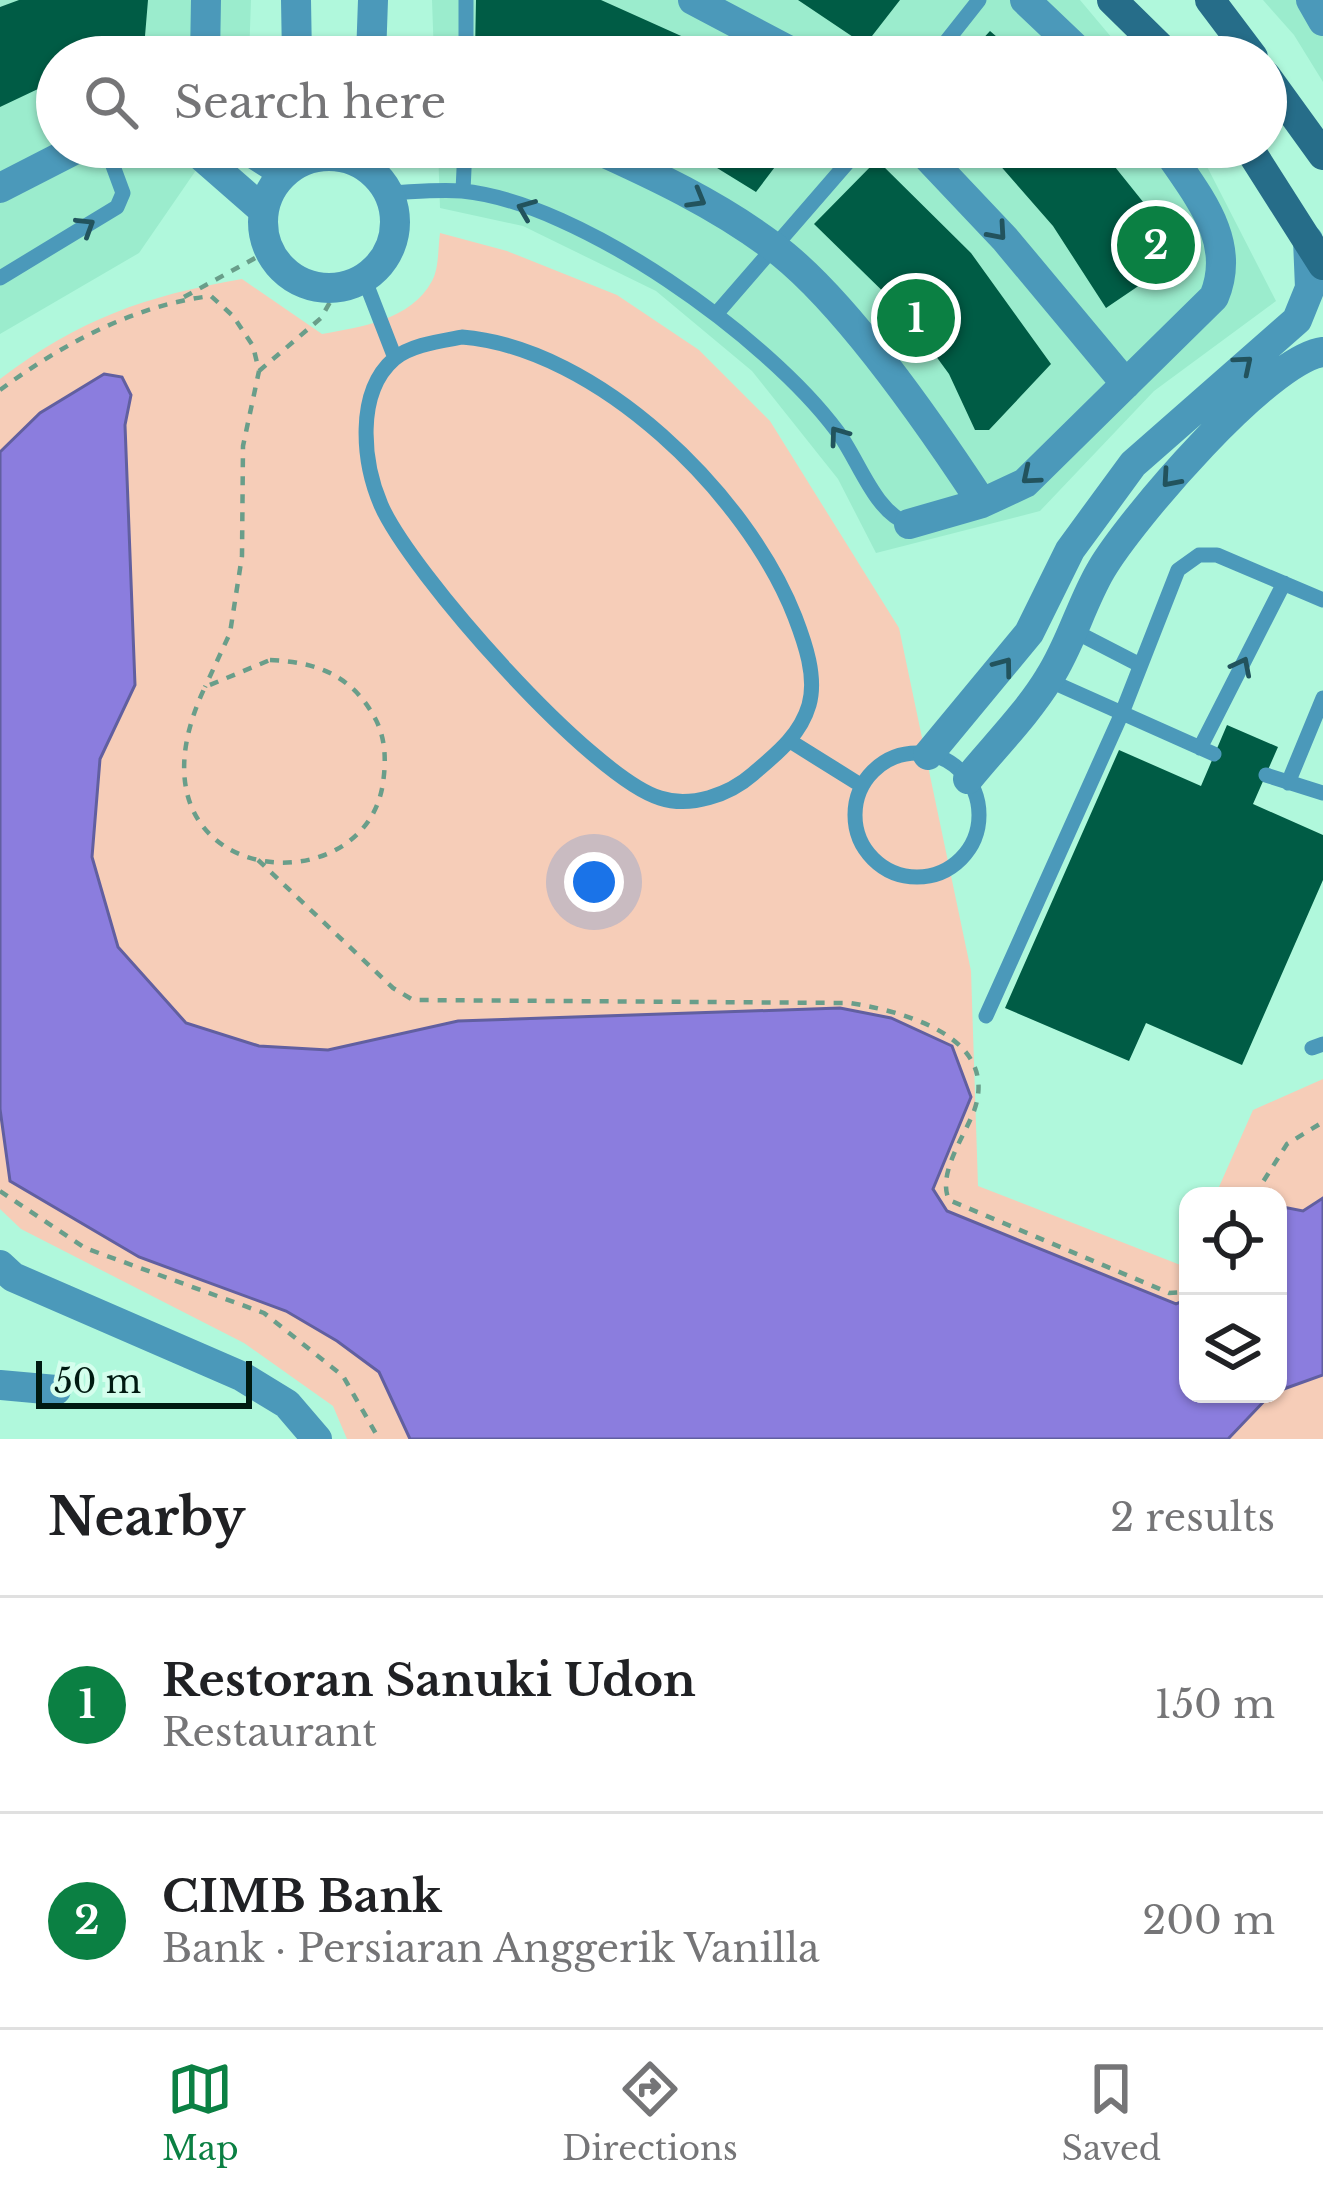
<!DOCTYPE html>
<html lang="en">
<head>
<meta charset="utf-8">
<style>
  body { margin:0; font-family:"Libre Baskerville",serif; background:#f6f6f6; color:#202124 }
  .controls { position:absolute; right:36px; bottom:36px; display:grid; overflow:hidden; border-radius:24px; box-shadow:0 3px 9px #0004 }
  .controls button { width:108px; height:108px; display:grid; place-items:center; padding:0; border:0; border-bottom:3px solid #e0e0e0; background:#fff; color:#202124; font:60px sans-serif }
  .scale { position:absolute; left:36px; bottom:30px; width:216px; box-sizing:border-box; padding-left:12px; border:6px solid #001a11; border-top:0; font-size:33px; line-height:42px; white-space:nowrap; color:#001a11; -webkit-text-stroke:9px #d5feed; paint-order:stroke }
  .you { position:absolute; left:594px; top:882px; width:42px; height:42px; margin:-30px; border:9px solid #fff; border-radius:50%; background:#1a73e8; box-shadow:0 0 0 18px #1a73e833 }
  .badge { display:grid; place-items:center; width:78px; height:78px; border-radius:50%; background:#0b8043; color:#fff; font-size:39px; font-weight:700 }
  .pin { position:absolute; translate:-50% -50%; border:6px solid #fff; box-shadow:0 3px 12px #0006 }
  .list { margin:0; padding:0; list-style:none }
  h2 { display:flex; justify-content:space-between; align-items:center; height:156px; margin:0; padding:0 48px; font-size:51px }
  h2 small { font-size:39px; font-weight:400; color:#757577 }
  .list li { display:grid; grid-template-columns:78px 1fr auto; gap:36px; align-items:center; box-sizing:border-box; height:216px; padding:0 48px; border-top:3px solid #e0e0e0 }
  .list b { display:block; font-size:45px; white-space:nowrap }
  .list p { margin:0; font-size:39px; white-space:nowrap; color:#757577 }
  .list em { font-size:39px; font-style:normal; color:#757577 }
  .icon { flex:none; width:66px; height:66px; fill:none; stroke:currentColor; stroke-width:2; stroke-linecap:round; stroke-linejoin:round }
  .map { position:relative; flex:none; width:1323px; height:1439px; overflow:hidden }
  .search { position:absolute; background:#fff; box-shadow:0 3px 9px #0004; left:36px; right:36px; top:36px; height:132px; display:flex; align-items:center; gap:30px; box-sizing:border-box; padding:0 42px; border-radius:66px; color:#757577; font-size:45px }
  .sheet { height:588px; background:#fff }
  nav { display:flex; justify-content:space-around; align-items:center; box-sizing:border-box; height:168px; border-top:3px solid #e0e0e0; background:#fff; font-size:33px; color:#757577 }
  nav a { display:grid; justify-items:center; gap:6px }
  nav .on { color:#0b8043 }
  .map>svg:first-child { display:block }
</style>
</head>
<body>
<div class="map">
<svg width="1323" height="1439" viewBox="0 0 1323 1439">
  <rect width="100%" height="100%" fill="#b0f8dc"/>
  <!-- built -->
  <path fill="#9beccd" d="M0 0H251L249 57H57V147H212L139 253 0 334Z
    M432 0H1080L1128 57H434Z
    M1263 0H1323V82L1294 35Z
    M438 147H1197L1276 301 1154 391 1040 511 876 553 838 479 752 371 656 291 523 226 440 208Z"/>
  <!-- park -->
  <path fill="#f6cdb8" d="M440 233 507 251 617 295 699 350 770 421 899 628 971 971 978 1186 1183 1266 1188 1256V1394H1278V1196H1215L1253 1110 1323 1079V1439H347L333 1406 244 1343 21 1229 0 1209V379C79 319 145 296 242 279L322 334C361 327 411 320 432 281 439 269 438 247 440 233Z"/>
  <!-- water -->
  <path fill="#8b7dde" stroke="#615fa0" stroke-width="3" d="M104 374 122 377 131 395 125 425 135 685 100 759 92 857 118 947 186 1023 259 1046 328 1050 458 1021 840 1008 891 1018 952 1046 971 1097 933 1189 947 1211 1176 1304 1188 1299V1394H1271L1228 1439H410L379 1372 337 1341 286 1311 139 1257 10 1181 0 1109V452L40 413Z
    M1323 1198V1375L1278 1391V1206L1303 1211Z"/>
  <!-- building -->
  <path fill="#005c45" d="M19 0H148L145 36 133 49 111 57H57V80L0 107V7Z
    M476 0H601L728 57H482L475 53Z
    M798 0H900L865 45Z
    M990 31 1011 49 1018 57H966Z
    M683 147H790L756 192Z
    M984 147H1099L1168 233 1162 270 1106 308 1053 226Z
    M877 160 971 253 1051 364 989 430H975L949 374 903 311 814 224Z
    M1227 725 1278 747 1253 804 1323 835V880L1242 1065 1146 1023 1129 1061 1005 1008 1119 750 1201 786Z"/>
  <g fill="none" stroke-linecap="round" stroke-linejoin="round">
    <!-- path -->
    <path stroke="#699e8a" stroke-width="4.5" stroke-dasharray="9 9" stroke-linecap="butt" d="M184 297 268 251
      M259 371 321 318 338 288
      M0 390C61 345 134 305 211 296L233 316 253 346 259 371 243 446 242 556 230 633 205 687
      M270 660C318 662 353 676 376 720 386 740 386 762 383 783 364 913 111 886 205 687Z
      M258 860 393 988 413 1000 850 1003C901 1011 1001 1036 974 1111 964 1137 937 1174 949 1200L1169 1293 1188 1292
      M0 1191 85 1248 264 1313 343 1376 379 1439
      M1254 1196 1287 1144 1323 1122"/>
    <!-- service -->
    <path stroke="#4b99ba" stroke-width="15" d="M466 0V57
      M934 57 979 0
      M463 191 465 147
      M388 193C413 192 438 189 462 191 580 202 768 338 837 431 859 460 874 512 909 524
      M0 278 117 207 123 193 106 147
      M364 278 395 358
      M717 313 861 147
      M462 337C598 348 747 494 795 617 805 643 817 677 809 705 800 736 775 755 753 774 729 795 691 808 660 798 591 777 410 572 381 505 363 463 355 393 394 359 410 345 441 341 462 337Z
      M1074 631 1140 665
      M1048 680 1214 754
      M790 741 862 786
      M1200 748 1284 583
      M855 815a62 62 0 1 1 124 0a62 62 0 1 1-124 0Z
      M1266 775 1323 793
      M1288 783 1323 698
      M986 1016 1122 713 1178 570 1199 555H1217L1323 600
      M1312 1048 1323 1044"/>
    <!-- minor -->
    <path stroke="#4b99ba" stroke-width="30" d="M296 0 297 57
      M693 0 801 57
      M1025 0 1085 57
      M1311 0 1323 21
      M205 57 206 0
      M371 57 373 0
      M191 147 263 210
      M243 147 284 173
      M592 147C654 175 716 204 771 245 844 298 932 427 982 503
      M918 147 1005 239 1126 384
      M263 222a66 66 0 1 1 132 0a66 66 0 1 1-132 0Z
      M0 188 80 147
      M909 524 982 503 1025 483 1214 297C1238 240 1196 194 1165 147
      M928 755 1029 633 1070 550 1133 464 1297 320 1310 288 1308 240
      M968 779C994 747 1027 714 1049 678 1071 644 1081 604 1101 570 1130 520 1268 359 1323 352
      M0 1265 13 1277 241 1376 287 1404 317 1439
      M0 1385 56 1390"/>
    <!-- secondary -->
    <path stroke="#266d89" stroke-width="30" d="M1112 0 1170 57
      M1210 0 1253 57
      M1266 76 1323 155
      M1248 147 1323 265"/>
  </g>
  <!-- one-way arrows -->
  <defs><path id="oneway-chevron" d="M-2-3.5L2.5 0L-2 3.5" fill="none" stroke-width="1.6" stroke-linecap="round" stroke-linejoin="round" transform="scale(3)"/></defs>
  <g stroke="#22535d">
    <use href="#oneway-chevron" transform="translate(697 199) rotate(30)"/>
    <use href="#oneway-chevron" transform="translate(526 209) rotate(-158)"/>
    <use href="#oneway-chevron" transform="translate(86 226) rotate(-32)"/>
    <use href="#oneway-chevron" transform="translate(998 232) rotate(49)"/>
    <use href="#oneway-chevron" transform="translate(1244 364) rotate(-40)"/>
    <use href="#oneway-chevron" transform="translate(838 435) rotate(-126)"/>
    <use href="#oneway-chevron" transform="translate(1030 476) rotate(140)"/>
    <use href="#oneway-chevron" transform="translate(1170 479) rotate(131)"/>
    <use href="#oneway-chevron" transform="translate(1004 666) rotate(-53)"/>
    <use href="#oneway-chevron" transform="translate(1242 666) rotate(-63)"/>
  </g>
</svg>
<div class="controls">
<button><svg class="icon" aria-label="locate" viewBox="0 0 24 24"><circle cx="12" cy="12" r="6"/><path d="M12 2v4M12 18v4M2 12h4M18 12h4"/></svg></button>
<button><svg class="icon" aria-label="layers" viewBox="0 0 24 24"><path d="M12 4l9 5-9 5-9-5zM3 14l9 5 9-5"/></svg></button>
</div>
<div class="scale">50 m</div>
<div class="you"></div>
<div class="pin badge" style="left:916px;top:318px">1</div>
<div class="pin badge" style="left:1156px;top:245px">2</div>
<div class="search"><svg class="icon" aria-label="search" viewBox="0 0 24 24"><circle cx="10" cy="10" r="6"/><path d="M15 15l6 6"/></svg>Search here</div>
</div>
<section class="sheet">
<h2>Nearby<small>2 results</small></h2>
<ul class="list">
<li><span class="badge">1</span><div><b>Restoran Sanuki Udon</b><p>Restaurant</p></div><em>150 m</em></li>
<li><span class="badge">2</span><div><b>CIMB Bank</b><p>Bank · Persiaran Anggerik Vanilla</p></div><em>200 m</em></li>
</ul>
</section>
<nav>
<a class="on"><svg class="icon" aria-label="map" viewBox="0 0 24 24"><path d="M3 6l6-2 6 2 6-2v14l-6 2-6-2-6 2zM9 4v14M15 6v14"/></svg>Map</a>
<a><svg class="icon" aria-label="directions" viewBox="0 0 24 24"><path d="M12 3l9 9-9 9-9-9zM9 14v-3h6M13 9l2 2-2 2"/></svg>Directions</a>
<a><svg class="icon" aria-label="saved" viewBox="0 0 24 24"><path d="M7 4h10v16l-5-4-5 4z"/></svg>Saved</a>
</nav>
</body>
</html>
